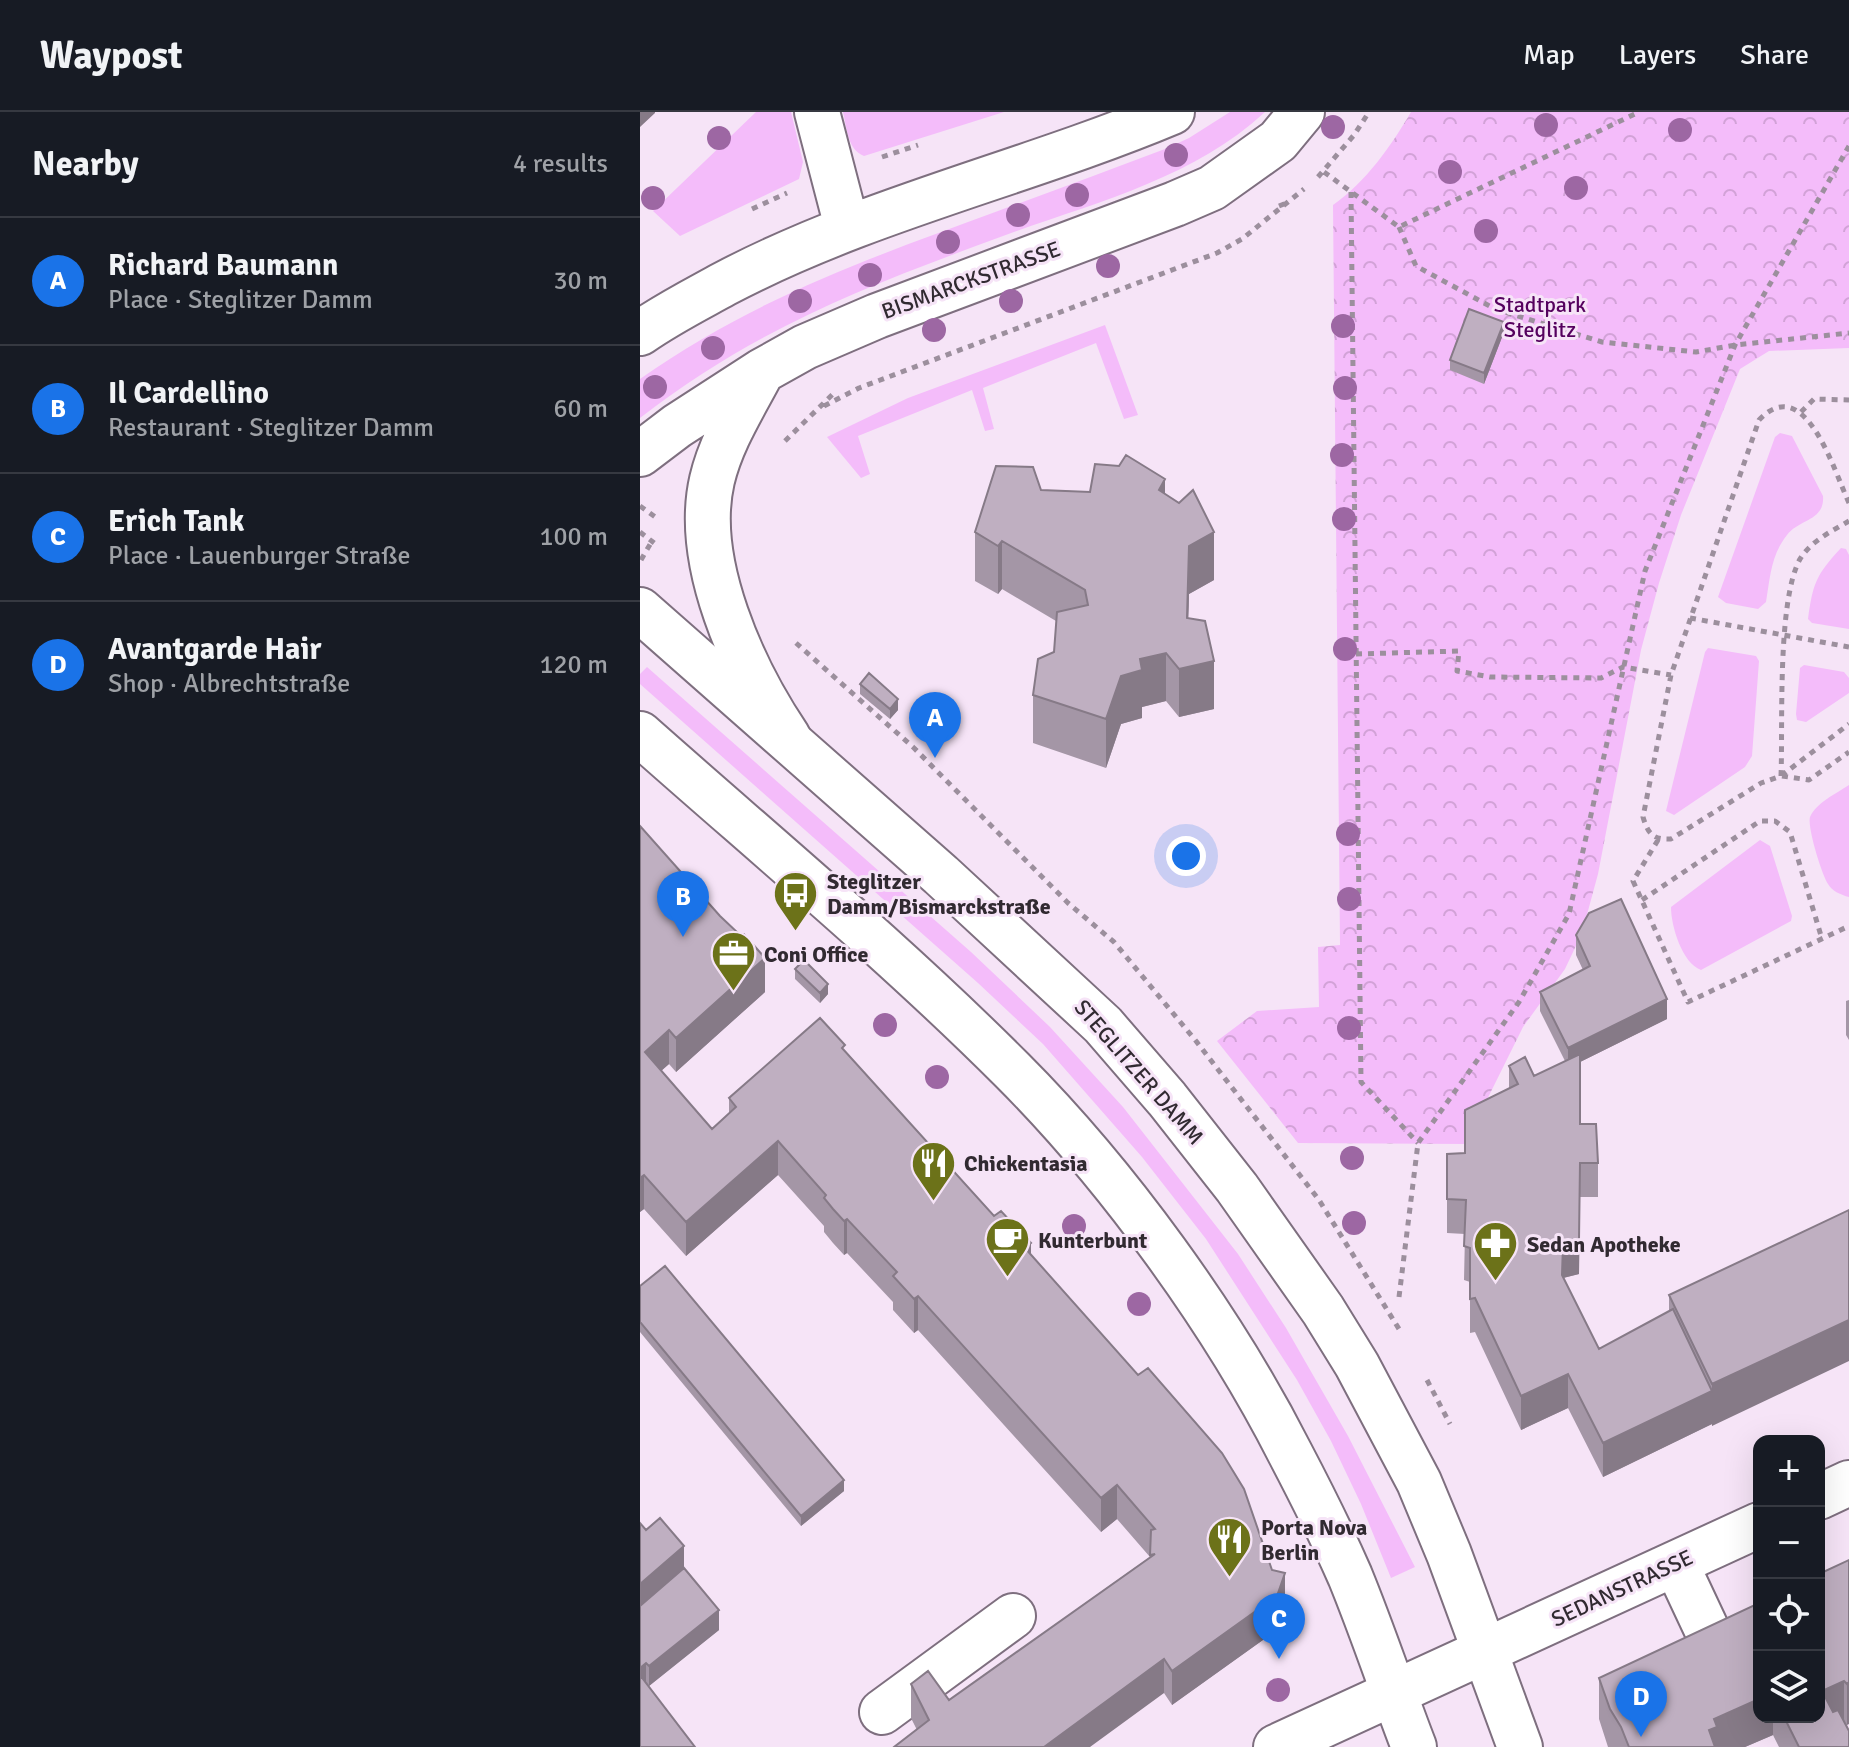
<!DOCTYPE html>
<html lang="en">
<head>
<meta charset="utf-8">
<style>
  body { margin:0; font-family:Signika,sans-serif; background:#242831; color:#f1f3f6 }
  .controls { position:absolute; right:24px; bottom:24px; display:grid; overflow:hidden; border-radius:16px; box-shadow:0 8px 32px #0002 }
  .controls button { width:72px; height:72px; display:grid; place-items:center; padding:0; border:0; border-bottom:2px solid #363941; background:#171b24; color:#f1f3f6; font:40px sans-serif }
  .you { position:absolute; left:546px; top:744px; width:28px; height:28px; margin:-20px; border:6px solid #fff; border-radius:50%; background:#1a73e8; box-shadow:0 0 0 12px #1a73e833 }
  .badge { display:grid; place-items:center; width:52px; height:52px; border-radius:50%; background:#1a73e8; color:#fff; font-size:26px; font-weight:700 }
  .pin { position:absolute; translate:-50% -66px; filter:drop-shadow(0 2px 4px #0008) }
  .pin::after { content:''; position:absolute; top:42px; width:28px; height:24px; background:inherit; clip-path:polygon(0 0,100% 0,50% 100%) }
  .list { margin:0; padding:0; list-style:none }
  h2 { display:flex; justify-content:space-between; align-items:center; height:104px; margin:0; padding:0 32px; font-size:34px }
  h2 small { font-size:26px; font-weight:400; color:#9ea1a6 }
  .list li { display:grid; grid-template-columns:52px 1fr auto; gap:24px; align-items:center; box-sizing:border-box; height:128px; padding:0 32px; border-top:2px solid #363941 }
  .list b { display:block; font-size:30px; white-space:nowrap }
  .list p { margin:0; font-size:26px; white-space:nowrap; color:#9ea1a6 }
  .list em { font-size:26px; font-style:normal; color:#9ea1a6 }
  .icon { flex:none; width:44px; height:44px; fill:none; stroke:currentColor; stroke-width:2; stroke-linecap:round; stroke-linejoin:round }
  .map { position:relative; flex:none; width:1209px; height:1635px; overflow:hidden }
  header { display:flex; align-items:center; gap:48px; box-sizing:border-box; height:112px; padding:0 40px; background:#171b24; border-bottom:2px solid #363941 }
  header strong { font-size:38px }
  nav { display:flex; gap:44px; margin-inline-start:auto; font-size:28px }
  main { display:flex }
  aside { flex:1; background:#171b24 }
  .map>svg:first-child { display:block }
</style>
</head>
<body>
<header>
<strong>Waypost</strong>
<nav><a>Map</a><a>Layers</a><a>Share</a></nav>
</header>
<main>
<aside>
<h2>Nearby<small>4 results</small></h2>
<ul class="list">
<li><span class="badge">A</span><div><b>Richard Baumann</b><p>Place · Steglitzer Damm</p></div><em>30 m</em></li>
<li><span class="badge">B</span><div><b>Il Cardellino</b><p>Restaurant · Steglitzer Damm</p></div><em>60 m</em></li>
<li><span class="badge">C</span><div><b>Erich Tank</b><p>Place · Lauenburger Straße</p></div><em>100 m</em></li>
<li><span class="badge">D</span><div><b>Avantgarde Hair</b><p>Shop · Albrechtstraße</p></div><em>120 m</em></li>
</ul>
</aside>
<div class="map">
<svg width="1209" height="1635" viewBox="0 0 1209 1635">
  <defs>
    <pattern id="park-crowns" width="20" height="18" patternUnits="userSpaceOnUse" patternTransform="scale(2)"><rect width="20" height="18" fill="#f4bcfa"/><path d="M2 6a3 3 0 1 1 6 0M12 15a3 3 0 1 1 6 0" fill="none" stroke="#d2a2d7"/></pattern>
  </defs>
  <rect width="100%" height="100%" fill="#f6e4f7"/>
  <!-- grass -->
  <path fill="#f4bcfa" d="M116 0H151L163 50 159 67 40 124 13 99Z
    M203 0H364L224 44C207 37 207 16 203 0Z
    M590 0H625C553 67 453 91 363 124 227 174 116 216 0 306V267C113 187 230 146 358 99 414 79 469 58 525 37L549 26Z
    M465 213 498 303 484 307 456 231 343 276 354 317 345 319 332 278 218 324 230 362 221 366 187 325 268 286Z
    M1140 321 1152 324 1183 384C1185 409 1159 407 1147 423 1131 443 1130 466 1126 490L1118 497 1086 491 1078 485 1135 325Z
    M1201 436 1206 437 1209 443V517L1172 511 1168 507C1173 471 1176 463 1201 436Z
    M1068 536 1116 544 1119 549 1112 644 1105 655 1034 703 1026 699 1065 540Z
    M1164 553 1204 560 1209 566V581L1166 610 1157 608 1156 602 1160 556Z
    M7 555 331 840 410 915 483 995 598 1142 646 1216 708 1324 775 1455 751 1466 721 1392 691 1329 657 1268 566 1127 502 1045 403 932 338 871 0 572V562Z
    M1209 673V785C1201 783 1192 779 1188 772 1182 763 1167 715 1170 705 1176 691 1197 681 1209 673Z
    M1120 728 1130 734 1152 804 1151 809 1061 858C1042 851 1031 814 1031 795Z"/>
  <!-- park -->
  <path fill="url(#park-crowns)" d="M771 0H1209V236L1129 239 1100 257 1041 403 1019 471 1001 538 958 762 942 821 925 857 883 915 825 1032 658 1031 577 929 617 899 679 895 678 835 700 833 693 93C726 70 751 34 771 0Z"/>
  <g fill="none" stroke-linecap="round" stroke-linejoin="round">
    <defs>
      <path id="minor" d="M177 0 207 115
        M0 221C27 202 55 188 84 172 226 97 384 62 532 0
        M120 263C102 297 81 330 72 368 53 450 103 558 148 625
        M0 342 37 314 122 259 165 235 237 204 535 92 572 76 638 29 662 0
        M1179 1385 1209 1371
        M1036 1452 1082 1550
        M242 1600 373 1504
        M636 1635 1119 1413"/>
      <path id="major" d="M0 498 301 763 463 913 527 987 597 1076 683 1198 717 1253 779 1370 809 1442 880 1635
        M0 622C125 733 254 840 372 958 477 1063 583 1209 650 1341 671 1381 692 1423 710 1464 733 1520 752 1578 774 1635"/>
    </defs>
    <!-- minor casing -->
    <use href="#minor" stroke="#7e6f7f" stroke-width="48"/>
    <!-- major casing -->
    <use href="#major" stroke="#7e6f7f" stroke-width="48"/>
    <!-- path -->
    <path stroke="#9c8f9d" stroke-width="5" stroke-dasharray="6 6" stroke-linecap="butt" d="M242 45 278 33
      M684 60 759 115 999 0
      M678 65 714 23 729 0
      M711 80 721 970 778 1031
      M639 94 649 90
      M112 97 147 81
      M759 115 776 154 855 197 962 230 1056 240 1095 233 1209 221
      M184 294 219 276 577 141 602 127 664 77
      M1161 300 1174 287 1209 288
      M145 329 195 280
      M1209 391C1194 359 1165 259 1119 308L1031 563 1003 705C1008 722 1013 728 1031 727L1121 671 1141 664 1209 612
      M0 394 18 407
      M0 420 18 434
      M1 448 12 429
      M1050 506 1209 535
      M156 531 274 636 428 791 474 830 556 929 679 1088 759 1217
      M716 542 819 539 817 559 850 565 961 566 983 555 1031 563
      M1141 664C1143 613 1137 489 1160 447 1171 429 1192 419 1209 409
      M1142 664 1169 668 1209 640
      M1018 728 993 769 1048 890 1209 814
      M1002 788 1120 709H1135L1150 720 1182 827
      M759 1185 778 1031 879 890 929 802 1005 459 1095 233 1209 34
      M787 1268 810 1312"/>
    <!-- minor -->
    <use href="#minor" stroke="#fff" stroke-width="44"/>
    <!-- major -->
    <use href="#major" stroke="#fff" stroke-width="44"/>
  </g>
  <!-- trees -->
  <g fill="#9d67a3">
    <circle cx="906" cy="13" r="12"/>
    <circle cx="693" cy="15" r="12"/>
    <circle cx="1040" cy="18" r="12"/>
    <circle cx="79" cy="26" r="12"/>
    <circle cx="536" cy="43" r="12"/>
    <circle cx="810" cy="60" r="12"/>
    <circle cx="936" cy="76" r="12"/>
    <circle cx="437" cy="83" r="12"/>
    <circle cx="13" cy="86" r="12"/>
    <circle cx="378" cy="103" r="12"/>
    <circle cx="846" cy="119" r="12"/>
    <circle cx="308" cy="130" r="12"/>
    <circle cx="468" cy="154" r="12"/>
    <circle cx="230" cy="163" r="12"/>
    <circle cx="160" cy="189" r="12"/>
    <circle cx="371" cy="189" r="12"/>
    <circle cx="703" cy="214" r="12"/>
    <circle cx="294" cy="218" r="12"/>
    <circle cx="73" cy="236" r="12"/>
    <circle cx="15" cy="275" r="12"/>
    <circle cx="705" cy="276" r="12"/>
    <circle cx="702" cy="343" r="12"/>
    <circle cx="704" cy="407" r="12"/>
    <circle cx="705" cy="537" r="12"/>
    <circle cx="708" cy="722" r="12"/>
    <circle cx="709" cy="787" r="12"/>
    <circle cx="245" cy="913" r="12"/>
    <circle cx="709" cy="916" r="12"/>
    <circle cx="297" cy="965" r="12"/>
    <circle cx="712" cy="1046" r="12"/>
    <circle cx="714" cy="1111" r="12"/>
    <circle cx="434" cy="1114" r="12"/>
    <circle cx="499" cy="1192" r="12"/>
    <circle cx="638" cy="1578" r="12"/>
  </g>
  <!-- wall -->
  <path fill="#a496a6" d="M864 220 844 272 810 258V248Z
    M401 378 525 382 574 468 549 482 548 506 574 597 539 605 526 589 502 595V606L481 612 466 656 393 631V583L414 540 416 509 362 477 358 482 335 469V420Z
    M220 572 258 598 250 607 220 582Z
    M0 714 125 880 36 960 29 952 21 959 72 1017 89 1001V986L205 939 391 1144 645 1495 637 1518 532 1593 524 1581 277 1618 271 1606V1572L309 1588 510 1445 477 1407 461 1420 278 1218 274 1221 253 1198V1190L207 1141 204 1143 193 1131 184 1120V1114L138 1063 46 1144 4 1097 0 1100Z
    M936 823 1027 907 940 950V1012L958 1051V1085H940L939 1162 923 1166 959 1237 1029 1199V1183L1209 1098 1072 1314V1312L963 1365 928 1296 881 1318 835 1220 830 1221V1170L824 1168 825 1122 807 1121V1042L825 1041 869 976V954L894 964 925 949 900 899V880L943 858 936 843Z
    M155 857 188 882 180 891 155 867Z
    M1209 888V928L1206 923V889Z
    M0 1174 204 1379 161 1414 0 1220Z
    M6 1418 44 1456 79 1518 9 1574 0 1635Z
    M1209 1448 1207 1613 1209 1635H1139L1133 1623 1105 1635H968L959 1607V1566L1119 1605H1179Z"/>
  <!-- shaded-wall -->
  <path fill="#867a87" d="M0 0H15V1L0 15Z
    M864 210V220L844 272V261Z
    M525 367V415L519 378Z
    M574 420V468L549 482 547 554 549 434Z
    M362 429V477L358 482V434Z
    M526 541V589L502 595V606L481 612 466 656V607L481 564 500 547Z
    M574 549V597L539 605V557Z
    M258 587V598L250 607V597Z
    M125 846V880L36 960V926Z
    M188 872V882L180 891V881Z
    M1027 887V907L928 956V936Z
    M29 918V952L5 973V940Z
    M138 1029V1063L46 1144V1110Z
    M940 1051 939 1162 923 1166 922 1197 923 1132Z
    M4 1063V1097L0 1100V1066Z
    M207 1107V1141L204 1143V1109Z
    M391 1131V1165L385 1136Z
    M278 1184V1218L274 1221V1187Z
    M1209 1208V1249L1072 1314V1272Z
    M928 1262V1296L881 1318V1284Z
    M1072 1279V1312L963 1365V1331Z
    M204 1368V1379L161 1414V1404Z
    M477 1373V1407L461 1420V1386Z
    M44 1434V1476L0 1514V1472Z
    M645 1461V1495L637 1518 532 1593V1559Z
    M79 1498V1518L9 1574V1554Z
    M524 1547V1581L450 1635H404Z
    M6 1551V1571L0 1576V1556Z
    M1204 1569V1610L1182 1620V1579Z
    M1209 1570V1612L1207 1613V1572Z
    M1119 1587V1605H1133V1623L1105 1635H1069V1618L1074 1607Z"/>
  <!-- building -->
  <path fill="#bfafc1" stroke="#867a87" stroke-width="2" d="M829 197 864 210 844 261 810 248Z
    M486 343 525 367 519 378 539 391 553 378 574 420 549 434 547 506 565 509 574 549 539 557 526 541 500 547 502 558 481 564 466 607 393 583 398 547 414 540 417 500 448 493 445 478 362 429 358 434 335 420 356 354 393 355 401 378 450 380 455 352 479 354Z
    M229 561 258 587 250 597 220 572Z
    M0 714 80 804 100 823 104 822 125 846 36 926 29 918 5 940 72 1017 96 995 89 986 180 906 205 933 202 936 354 1104 361 1099 391 1131 385 1136 498 1263 508 1256 582 1341 604 1377 632 1458 645 1461 637 1484 532 1559 524 1547 404 1635H254L289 1608 271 1572 288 1559 309 1588 515 1442 510 1443 511 1418 515 1417 477 1373 461 1386 278 1184 274 1187 253 1164 257 1160 207 1107 204 1109 193 1097 184 1086 186 1083 138 1029 46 1110 4 1063 0 1066Z
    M981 787 1027 887 928 936 900 880 950 854 936 823 949 801Z
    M164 848 188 872 180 881 155 857Z
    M940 942V1012H956L958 1051H940L939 1128 923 1132 922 1163 959 1237 1033 1197 1072 1279 963 1331 928 1262 881 1284 835 1186 830 1187V1136L824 1134 826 1088 807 1087V1042L825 1041V998L878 972 869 954 885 945 894 964Z
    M1209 1098V1208L1072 1272 1029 1183Z
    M25 1154 204 1368 161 1404 0 1210V1174Z
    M20 1406 44 1434 0 1472V1411L6 1418Z
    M1209 1448V1570L1207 1572 1204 1569 1182 1579 1193 1600 1198 1598 1209 1619V1635H1159L1144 1605H1179V1462Z
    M44 1456 79 1498 9 1554 6 1551 0 1556V1494Z
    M1119 1491V1587L1074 1607 1077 1615 1069 1618 1075 1635H989L981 1615 970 1597 959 1566Z
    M0 1563 55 1635H0Z"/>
  <!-- icons -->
  <defs>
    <symbol id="bus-pin" viewBox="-11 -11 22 30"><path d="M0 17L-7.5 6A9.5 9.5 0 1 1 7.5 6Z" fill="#6c7219" stroke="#f6e4f7"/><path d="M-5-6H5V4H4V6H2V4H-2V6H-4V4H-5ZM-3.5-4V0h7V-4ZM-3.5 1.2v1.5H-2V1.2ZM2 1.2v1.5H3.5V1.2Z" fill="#fff"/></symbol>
    <symbol id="office-pin" viewBox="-11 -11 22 30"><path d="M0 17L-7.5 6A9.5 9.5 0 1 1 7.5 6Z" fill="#6c7219" stroke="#f6e4f7"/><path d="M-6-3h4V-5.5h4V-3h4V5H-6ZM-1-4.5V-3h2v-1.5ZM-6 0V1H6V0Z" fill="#fff"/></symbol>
    <symbol id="restaurant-pin" viewBox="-11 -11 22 30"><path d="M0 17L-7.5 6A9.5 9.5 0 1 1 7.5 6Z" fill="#6c7219" stroke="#f6e4f7"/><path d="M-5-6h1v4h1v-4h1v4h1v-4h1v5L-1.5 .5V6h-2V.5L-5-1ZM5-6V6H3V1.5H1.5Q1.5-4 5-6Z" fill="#fff"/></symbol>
    <symbol id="cafe-pin" viewBox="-11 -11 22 30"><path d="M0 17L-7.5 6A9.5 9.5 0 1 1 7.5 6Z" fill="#6c7219" stroke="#f6e4f7"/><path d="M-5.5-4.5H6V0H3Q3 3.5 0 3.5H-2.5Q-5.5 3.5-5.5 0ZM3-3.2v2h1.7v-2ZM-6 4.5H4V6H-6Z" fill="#fff"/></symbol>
    <symbol id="pharmacy-pin" viewBox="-11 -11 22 30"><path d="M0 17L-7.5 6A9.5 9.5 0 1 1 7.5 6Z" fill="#6c7219" stroke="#f6e4f7"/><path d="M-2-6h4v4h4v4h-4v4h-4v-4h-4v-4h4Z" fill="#fff"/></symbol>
  </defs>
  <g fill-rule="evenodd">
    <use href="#bus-pin" x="130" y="756" width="51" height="69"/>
    <use href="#office-pin" x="68" y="816" width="51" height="69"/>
    <use href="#restaurant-pin" x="268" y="1026" width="51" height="69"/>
    <use href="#cafe-pin" x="342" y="1102" width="51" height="69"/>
    <use href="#pharmacy-pin" x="830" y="1106" width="51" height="69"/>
    <use href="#restaurant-pin" x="564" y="1402" width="51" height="69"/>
  </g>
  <g text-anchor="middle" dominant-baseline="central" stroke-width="6" stroke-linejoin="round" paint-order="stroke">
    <!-- street labels -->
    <g font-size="22" fill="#312a31" stroke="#f6e4f7">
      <text transform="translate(331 168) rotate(-20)">BISMARCKSTRASSE</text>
      <text transform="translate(499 960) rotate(49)">STEGLITZER DAMM</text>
      <text transform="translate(982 1476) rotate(-25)">SEDANSTRASSE</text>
    </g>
    <!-- park labels -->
    <g font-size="22" fill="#55015e" stroke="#f6e4f7">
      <text x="900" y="192">Stadtpark<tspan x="900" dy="25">Steglitz</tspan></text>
    </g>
    <!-- poi labels -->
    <g font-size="22" font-weight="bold" fill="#312a31" stroke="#f6e4f7" text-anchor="start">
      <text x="187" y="769">Steglitzer<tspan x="187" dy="25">Damm/Bismarckstraße</tspan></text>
      <text x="124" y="842">Coni Office</text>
      <text x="324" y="1051">Chickentasia</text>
      <text x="398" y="1128">Kunterbunt</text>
      <text x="887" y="1132">Sedan Apotheke</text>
      <text x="621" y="1415">Porta Nova<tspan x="621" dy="25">Berlin</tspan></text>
    </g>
  </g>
</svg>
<div class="controls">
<button>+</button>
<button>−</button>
<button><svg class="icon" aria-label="locate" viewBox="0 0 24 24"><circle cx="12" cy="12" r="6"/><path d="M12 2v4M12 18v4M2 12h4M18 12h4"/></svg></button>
<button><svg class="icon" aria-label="layers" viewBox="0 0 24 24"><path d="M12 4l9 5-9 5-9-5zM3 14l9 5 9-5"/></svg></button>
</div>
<div class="you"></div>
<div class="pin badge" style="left:295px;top:646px">A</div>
<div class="pin badge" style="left:43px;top:825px">B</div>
<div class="pin badge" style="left:639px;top:1547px">C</div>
<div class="pin badge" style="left:1001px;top:1625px">D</div>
</div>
</main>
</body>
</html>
